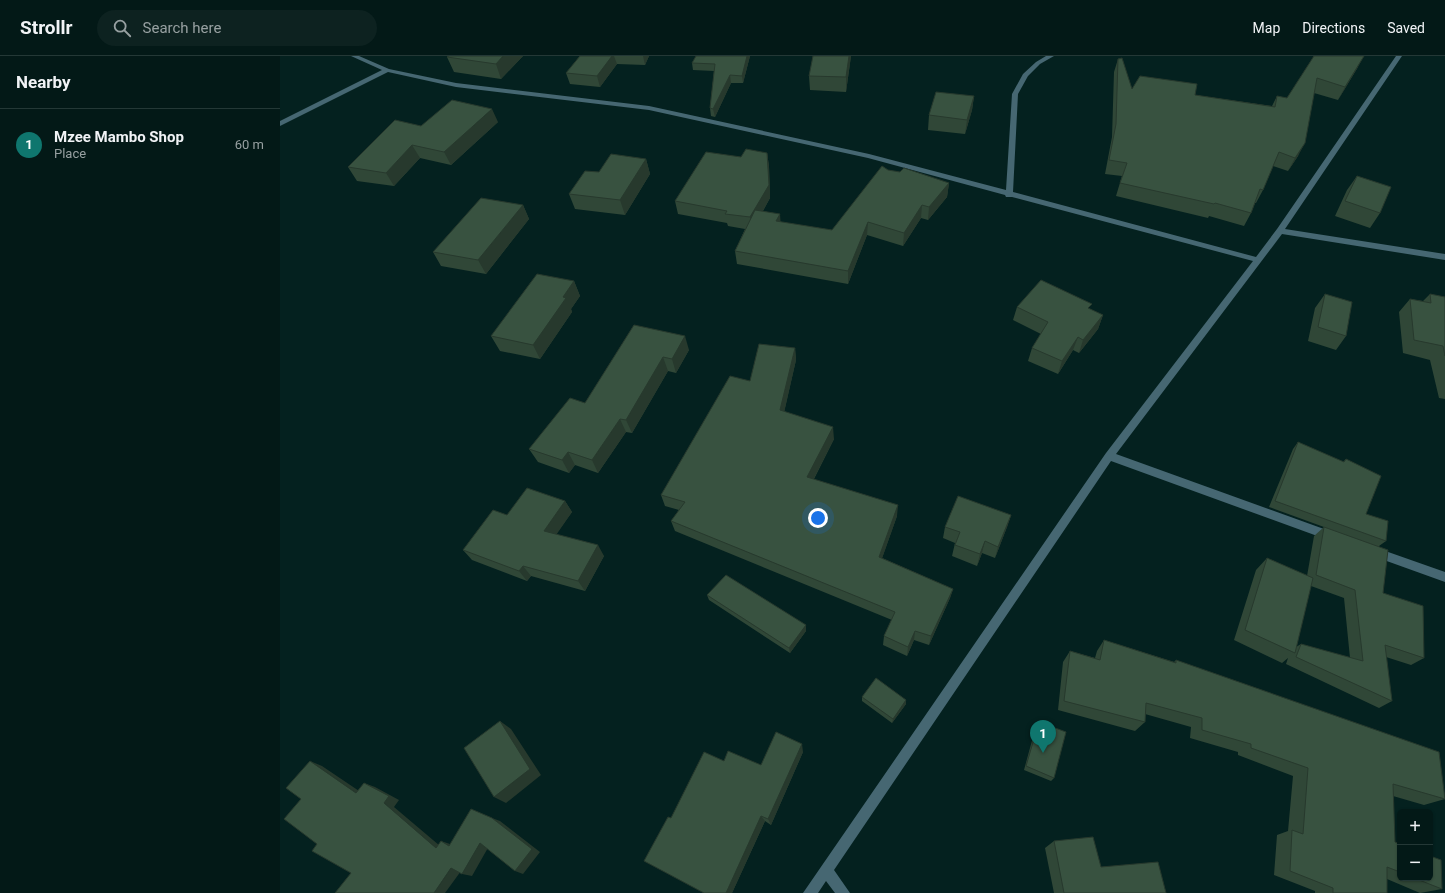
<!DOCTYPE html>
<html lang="en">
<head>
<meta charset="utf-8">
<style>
  body { margin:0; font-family:Roboto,sans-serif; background:#0d2220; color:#f1f3f6 }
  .controls { position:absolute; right:12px; bottom:12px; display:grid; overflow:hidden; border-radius:6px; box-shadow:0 1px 3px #0004 }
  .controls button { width:36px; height:36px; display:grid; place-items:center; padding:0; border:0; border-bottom:1px solid #243836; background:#031917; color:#f1f3f6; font:20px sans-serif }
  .you { position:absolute; left:538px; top:462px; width:14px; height:14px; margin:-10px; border:3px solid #fff; border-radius:50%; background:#1a73e8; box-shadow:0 0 0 6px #1a73e833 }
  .badge { display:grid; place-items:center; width:26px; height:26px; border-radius:50%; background:#0f766e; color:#fff; font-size:13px; font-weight:700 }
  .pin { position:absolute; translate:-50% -33px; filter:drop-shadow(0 1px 2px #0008) }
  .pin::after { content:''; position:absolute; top:21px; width:14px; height:12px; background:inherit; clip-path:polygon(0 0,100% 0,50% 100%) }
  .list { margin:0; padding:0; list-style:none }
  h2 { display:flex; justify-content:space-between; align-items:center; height:52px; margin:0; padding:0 16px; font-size:17px }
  h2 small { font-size:13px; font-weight:400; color:#97a0a1 }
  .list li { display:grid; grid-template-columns:26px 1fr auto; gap:12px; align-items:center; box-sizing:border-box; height:72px; padding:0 16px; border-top:1px solid #243836 }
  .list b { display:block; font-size:15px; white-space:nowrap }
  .list p { margin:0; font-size:13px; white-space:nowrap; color:#97a0a1 }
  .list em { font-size:13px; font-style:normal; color:#97a0a1 }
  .icon { flex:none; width:22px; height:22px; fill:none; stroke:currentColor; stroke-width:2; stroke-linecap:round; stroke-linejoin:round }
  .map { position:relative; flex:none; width:1165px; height:837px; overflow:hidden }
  header { display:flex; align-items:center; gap:24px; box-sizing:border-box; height:56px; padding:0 20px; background:#031917; border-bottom:1px solid #243836 }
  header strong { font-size:19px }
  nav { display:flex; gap:22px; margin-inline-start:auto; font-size:14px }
  .search { width:280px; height:36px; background:#0d2220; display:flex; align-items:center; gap:10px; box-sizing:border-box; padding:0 14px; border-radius:22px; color:#97a0a1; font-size:15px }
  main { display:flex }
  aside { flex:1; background:#031917 }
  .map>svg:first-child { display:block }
</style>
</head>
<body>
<header>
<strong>Strollr</strong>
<div class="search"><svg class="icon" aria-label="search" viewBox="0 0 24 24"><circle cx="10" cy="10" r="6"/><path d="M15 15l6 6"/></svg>Search here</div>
<nav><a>Map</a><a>Directions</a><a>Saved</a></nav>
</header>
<main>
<aside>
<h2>Nearby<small></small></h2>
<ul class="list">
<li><span class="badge">1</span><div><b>Mzee Mambo Shop</b><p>Place</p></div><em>60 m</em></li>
</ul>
</aside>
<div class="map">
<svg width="1165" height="837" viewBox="0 0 1165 837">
  <rect width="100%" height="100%" fill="#04211f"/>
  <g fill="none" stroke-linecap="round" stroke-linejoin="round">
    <!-- street -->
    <path fill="#466772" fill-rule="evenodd" d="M71 0H79L109 13 176 27 369 50 589 98 726 134 732 38 743 18 756 6 766 0H774L760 8 748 20 738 38 733 136 976 201 997 173 1116 0H1122L1005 173 1165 198V204L1002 178 836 398 1055 477 1056 480 1055 483 1051 485 831 405 554 814 570 837H555L546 825 538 837H523L826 397 973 205 732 141H726L725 139 588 102 369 54 176 31 108 16 0 70V65L102 14Z
      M1094 491 1165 516V526L1090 499 1089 496 1090 493Z"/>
  </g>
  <!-- wall -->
  <path fill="#304737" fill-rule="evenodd" d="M169 0H243L221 23 174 16 167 1Z
    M300 0H369L365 9 337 8 320 31 290 28 286 17Z
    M470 0 463 27H451L435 61 431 60 430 52 434 15 413 14 412 7Z
    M533 0H571L566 36 530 34 529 20Z
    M1034 0 1078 11 1058 44 1034 37 1018 100 1008 115 993 110 983 134 976 147H975L971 157 964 170 929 160 928 162 836 140 842 120 825 118 832 81 834 16 838 3 852 33 915 39 992 50 997 40 1007 42Z
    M694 40 692 54 685 78 648 74 649 59Z
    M218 66 171 109 140 102 114 130 77 125 68 111 141 70Z
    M487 97 489 110 490 142 483 155 501 166 552 174 608 114 669 127 667 141 648 164 641 162 623 190 587 179 568 228 457 208 455 195 465 173 448 170 447 167 398 158 395 145 461 101Z
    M366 103 370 118 345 159 295 153 289 138 319 116Z
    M1077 120 1100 157 1090 172 1055 160 1067 134Z
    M243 149 249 163 206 218 161 210 153 196Z
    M294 225 300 240 291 253 292 256 260 303 220 295 211 280Z
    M1045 238 1066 280 1056 294 1028 285 1035 252Z
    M1150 238 1165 241V343L1159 342 1150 304 1123 297 1119 256 1130 243 1143 245Z
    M737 251 810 253 823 259 818 273 799 297 793 294 778 318 748 305 752 292 761 278 733 264Z
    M354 269 409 294 396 317 388 315 352 377 346 376 318 417 295 409 289 417 258 406 249 393 305 347Z
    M515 292 516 304 504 356 554 383 534 423 617 460 602 502 673 533 670 542 649 589 634 584 627 600 603 589 604 580 612 564 395 475 391 465 399 454 385 450 381 439 470 325Z
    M1018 386 1063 406 1066 403 1086 458 1106 485 1099 490 1103 537 1144 602 1131 609 1106 601 1112 645 1099 652 1006 608 1008 602 1002 607 954 584 976 514 987 502 1027 520 1034 480 1044 471 989 451 1013 393ZM1031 530 1064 542 1070 602 1021 588 1016 591Z
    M285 445 292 456 276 478 324 500 305 535 251 520 247 525 192 504 183 494 227 459Z
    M731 459 727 471 715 502 702 497 697 510 672 500 675 487 663 482 665 471Z
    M427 539 526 575 510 597 429 544Z
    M824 584 894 606 896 604 1165 743 1144 749 1113 740 1115 786 1120 788V822H1150L1162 833 1140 837 1107 823V837H1035V835L994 819 997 779 1008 775 1013 720 958 699V696L910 682 911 671 865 658V666L855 675 778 654 783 606 790 595 815 602 817 595Z
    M582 641 626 648 612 667 582 645Z
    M759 666 774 722 771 725 744 714 756 670Z
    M523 696 491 769 485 765 452 837H424L391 762 444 705 481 709Z
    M774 785 821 811 886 837H774L765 792Z"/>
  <!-- shaded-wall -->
  <path fill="#27392d" d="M223 0H243L221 23 216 8Z
    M332 0H334L337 8 320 31 317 20Z
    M363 0H369L365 9Z
    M467 0H470L463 27 462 20Z
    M569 0H571L566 36V21Z
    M1084 0 1078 11 1058 44 1065 31Z
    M450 19 451 27 435 61 433 53Z
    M694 40 692 54 685 78 687 64Z
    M212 53 218 66 171 109 164 96Z
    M1025 87 1018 100 1008 115 1015 102Z
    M132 89 140 102 114 130 106 117Z
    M487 97 489 110 490 142 472 174 470 161Z
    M366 103 370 118 345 159 340 144Z
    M669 127 667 141 648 164 649 151Z
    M243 149 249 163 206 218 198 204Z
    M642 149 641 162 623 190 624 177Z
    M500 158 501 172 496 165Z
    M588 166 587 179 568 228V215Z
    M294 225 300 240 291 253 292 256 260 303 253 289 283 241Z
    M823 259 818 273 799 297 803 284Z
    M405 280 409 294 396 317 392 303Z
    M798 281 793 294 778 318 782 305Z
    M515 292 516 304 502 366 500 354Z
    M383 301 388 315 352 377 346 364Z
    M340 363 346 376 318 417 312 404Z
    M553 371 554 383 529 432 527 421Z
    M288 396 295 409 289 417 282 404Z
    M285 445 292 456 272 485 264 475Z
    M618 449 617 460 599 511V501Z
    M731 459 727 471 715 502 718 491Z
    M705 485 702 497 697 510 700 498Z
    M318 489 324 500 305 535 298 525Z
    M243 510 251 520 247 525 239 515Z
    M673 533 670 542 649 589 651 580Z
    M526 569V575L510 597 509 592Z
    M635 575 634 584 627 600 628 591Z
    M626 644V648L612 667 613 663Z
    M220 665 231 673 261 719 226 747 214 741Z
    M522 688 523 696 491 769 488 763Z
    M30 705 42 710 88 741 76 737Z
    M84 727 95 731 119 744 114 751 166 795 156 792 104 747Z
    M481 760 485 765 452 837H446Z
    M212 762 220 765 260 796 243 818 235 815Z
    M161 785 170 788 169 790Z
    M200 787 209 790 192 820 182 818Z
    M171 812 181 815 165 837H154Z"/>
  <!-- building -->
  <path fill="#385240" stroke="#27392d" d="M169 0H223L216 8 167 1Z
    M300 0H332L317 20 286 17Z
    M416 0H467L462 20 450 19 433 53 430 52 435 8 412 7Z
    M533 0H569L566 21 529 20Z
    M1034 0H1084L1065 31 1037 22 1025 87 1015 102 999 96 983 134 980 133 971 157 935 147 934 148 840 127 847 107 829 104 836 68 838 3 842 2 852 33 860 20 917 28 915 39 995 51 997 40 1007 42Z
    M656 36 694 40 687 64 649 59Z
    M172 44 212 53 164 96 132 89 106 117 68 111 115 64 141 70Z
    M466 93 487 97 489 129 470 161 445 158 447 155 395 145 426 96 461 101Z
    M331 98 366 103 340 144 289 138 305 115 319 116Z
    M602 110 608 114 620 116 624 112 669 127 649 151 642 149 624 177 588 166 568 215 455 195 475 154 500 158 496 165 552 174Z
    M1077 120 1111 131 1100 157 1065 145Z
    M201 142 243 149 198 204 153 196Z
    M257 218 294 225 283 241 286 242 253 289 211 280Z
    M761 224 812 248 808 252 823 259 803 284 798 281 782 305 752 292 768 266 737 251Z
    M1045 238 1072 246 1066 280 1038 271Z
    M1150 238 1165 241V300L1163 290 1134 284 1130 243 1151 247Z
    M354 269 405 280 392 303 383 301 346 364 340 363 312 404 288 396 282 404 249 393 290 342 305 347Z
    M479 288 515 292 500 354 553 371 527 421 618 449 599 501 673 533 651 580 635 575 628 591 604 580 615 556 391 465 405 446 381 439 450 320 470 325Z
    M1018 386 1064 406 1066 403 1101 420 1086 458 1108 465 1106 485 995 445Z
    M247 432 285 445 264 475 318 489 298 525 243 510 239 515 183 494 213 454 227 459Z
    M678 440 731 459 718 491 705 485 700 498 675 489 680 476 665 471Z
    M1044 471 1108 494 1103 537 1143 550 1144 602 1105 589 1112 645 1016 601 1021 588 1083 605 1075 534 1036 519Z
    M987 502 1033 522 1015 597 965 574Z
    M446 519 526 569 509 592 427 539Z
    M824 584 896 607V604L1159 696 1165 743 1113 728 1115 786 1120 788V816L1107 811V837H1053V832L1010 815 1012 774 1023 778 1028 712 971 692V688L922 674V662L866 647 865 666 784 645 790 595 820 604Z
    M596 622 626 644 613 663 582 641Z
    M220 665 250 713 214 741 184 692Z
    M759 666 786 676 774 722 746 710Z
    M496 676 522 688 488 763 481 760 446 837H424L364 805 388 761 391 762 424 696 444 705 448 695 481 709Z
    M30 705 76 737 84 727 109 740 104 747 156 792 161 785 169 790 191 753 212 762 252 793 235 815 200 787 182 818 171 812 154 837H55L71 817 32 795 37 788 4 763 21 743 6 732Z
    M813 781 821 811 878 806 886 837H784L774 785Z
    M1150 800 1161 804 1162 833 1134 822H1150Z"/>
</svg>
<div class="controls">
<button>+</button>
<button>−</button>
</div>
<div class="you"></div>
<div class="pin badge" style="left:763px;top:697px">1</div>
</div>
</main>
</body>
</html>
